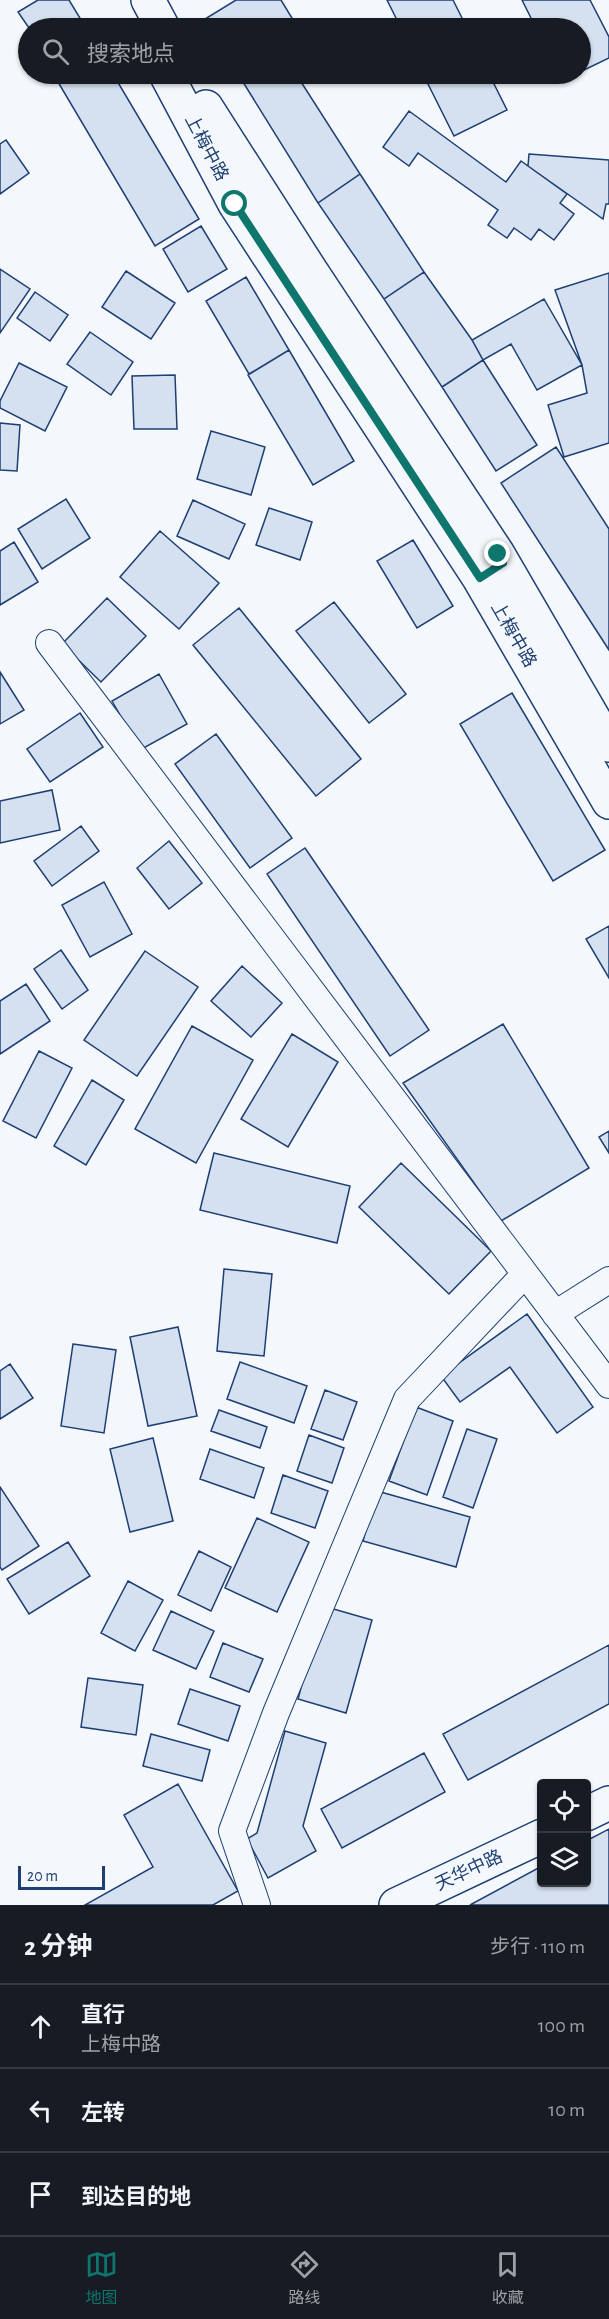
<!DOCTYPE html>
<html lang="zh">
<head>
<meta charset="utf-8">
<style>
  body { margin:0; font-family:"Alegreya Sans","Noto Sans SC",sans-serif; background:#20242c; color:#f1f3f6 }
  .controls { position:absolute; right:18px; bottom:18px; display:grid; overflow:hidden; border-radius:6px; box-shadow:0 2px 4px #0004 }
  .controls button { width:54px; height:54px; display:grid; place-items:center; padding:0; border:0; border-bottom:2px solid #363941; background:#171b24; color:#f1f3f6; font:30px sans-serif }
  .scale { position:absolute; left:18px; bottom:15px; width:87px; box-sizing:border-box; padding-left:6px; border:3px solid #1d3f73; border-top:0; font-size:16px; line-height:21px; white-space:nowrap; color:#1d3f73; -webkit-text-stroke:4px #f4f7fb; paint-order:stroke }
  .stop { position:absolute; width:18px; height:18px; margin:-14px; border:4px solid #0f766e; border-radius:50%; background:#fff }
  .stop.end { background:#0f766e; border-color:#fff; box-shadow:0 2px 6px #0008 }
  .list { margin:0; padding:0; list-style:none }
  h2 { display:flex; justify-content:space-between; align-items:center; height:78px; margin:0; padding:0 24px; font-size:26px }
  h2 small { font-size:20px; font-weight:400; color:#9ea1a6 }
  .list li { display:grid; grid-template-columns:39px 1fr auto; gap:18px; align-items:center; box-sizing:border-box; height:84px; padding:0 24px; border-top:2px solid #363941 }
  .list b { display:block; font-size:22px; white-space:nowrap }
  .list p { margin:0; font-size:20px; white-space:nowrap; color:#9ea1a6 }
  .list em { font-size:20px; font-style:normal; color:#9ea1a6 }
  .icon { flex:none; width:33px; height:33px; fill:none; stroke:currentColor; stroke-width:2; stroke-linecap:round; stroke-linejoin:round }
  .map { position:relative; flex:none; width:609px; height:1905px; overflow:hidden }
  .search { position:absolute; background:#171b24; box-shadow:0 2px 4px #0004; left:18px; right:18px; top:18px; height:66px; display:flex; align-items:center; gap:15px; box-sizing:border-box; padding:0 21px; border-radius:33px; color:#9ea1a6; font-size:22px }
  .sheet { height:330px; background:#171b24 }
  nav { display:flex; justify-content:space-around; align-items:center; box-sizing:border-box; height:84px; border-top:2px solid #363941; background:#171b24; font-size:16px; color:#9ea1a6 }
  nav a { display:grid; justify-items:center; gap:3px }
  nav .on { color:#0f766e }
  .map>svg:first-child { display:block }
</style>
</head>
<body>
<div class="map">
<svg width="609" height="1905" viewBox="0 0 609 1905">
  <rect width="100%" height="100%" fill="#f4f7fb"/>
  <!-- building -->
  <path fill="#d5e0f0" stroke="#1d3f73" stroke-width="1.5" d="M38 0H69L86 28H29L18 12Z
    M236 0H281L298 28H211L205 19Z
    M387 0H453L467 28H401Z
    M522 0H590L609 37V58L580 72V28H536Z
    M73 74H113L199 219 155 246 58 82Z
    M238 74H296L360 174 318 203Z
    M423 74H489L507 110 454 136Z
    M409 111 506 182 521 161 567 194 560 203 574 214 554 240 539 229 531 240 514 228 507 238 488 225 498 210 418 153 409 166 383 147Z
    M6 140 29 173 0 194V144Z
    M529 154 609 160V204H606L603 219 528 166Z
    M360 174 424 272 384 299 318 203Z
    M201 226 227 269 188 292 163 249Z
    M0 269 30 289 0 333Z
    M126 271 175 303 151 339 102 307Z
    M424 272 472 340 483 360 442 387 384 299Z
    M609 273V443L564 457 548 405 587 393 582 365 555 290Z
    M246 277 289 350 249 374 206 301Z
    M35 292 68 315 50 341 17 318Z
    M544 299 582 365 537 390 511 344 483 360 472 340Z
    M90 332 133 362 111 395 67 364Z
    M289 350 354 461 313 485 248 375Z
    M483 360 537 445 496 471 442 387Z
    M19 363 67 387 45 431 0 408V401Z
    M175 375 177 429H134L132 376Z
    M0 423 20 425 17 471 0 470Z
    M211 431 265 447 251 495 197 479Z
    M556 447 609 529V650L501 483Z
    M66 499 90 538 42 569 18 529Z
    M193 500 245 524 229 559 177 536Z
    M269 508 312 522 300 560 256 545Z
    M160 531 219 583 179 629 120 577Z
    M413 540 453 606 417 628 377 561Z
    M14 542 38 582 0 605V551Z
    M107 598 146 636 101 682 62 644Z
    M334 602 406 694 369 723 296 631Z
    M239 608 361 759 316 796 193 645Z
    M0 672 24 710 0 724Z
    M159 674 187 724 140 750 112 701Z
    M512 693 605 850 553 881 460 724Z
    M80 713 103 747 50 782 27 749Z
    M216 734 292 838 250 868 175 764Z
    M52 790 60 830 0 843V801Z
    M81 826 99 851 52 886 34 861Z
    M169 841 202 883 169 909 137 868Z
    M305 848 429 1030 390 1056 267 874Z
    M104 882 132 934 90 957 62 905Z
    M609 926V978L586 939Z
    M61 950 88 990 62 1009 34 969Z
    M145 951 198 987 137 1076 84 1040Z
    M242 966 282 1003 251 1037 211 1001Z
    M26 984 50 1021 0 1054V1001Z
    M503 1024 589 1168 501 1221 403 1083Z
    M192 1026 253 1060 196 1163 135 1129Z
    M292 1034 338 1062 288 1147 241 1119Z
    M39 1051 72 1068 36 1138 3 1121Z
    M92 1080 124 1100 86 1165 54 1146Z
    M609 1131V1153L599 1137Z
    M214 1153 350 1186 337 1243 200 1210Z
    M401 1163 491 1251 449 1294 359 1207Z
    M224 1269 272 1274 264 1356 217 1351Z
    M527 1314 593 1407 557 1433 510 1367 460 1402 441 1376Z
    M178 1327 197 1416 148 1426 130 1337Z
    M73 1344 116 1350 104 1433 61 1426Z
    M240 1362 307 1386 294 1423 227 1399Z
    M10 1364 33 1398 0 1419V1371Z
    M325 1390 357 1402 343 1440 311 1429Z
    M416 1407 453 1421 427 1495 389 1481Z
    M219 1410 267 1427 260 1448 211 1431Z
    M467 1429 497 1439 473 1508 443 1497Z
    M309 1435 344 1448 332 1483 297 1471Z
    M153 1438 173 1521 130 1532 110 1449Z
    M210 1449 264 1468 254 1498 200 1479Z
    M283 1475 328 1491 315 1528 271 1513Z
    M0 1487 39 1546 2 1570 0 1567Z
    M377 1491 470 1517 456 1567 363 1541Z
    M257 1518 309 1542 277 1612 225 1588Z
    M68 1542 90 1576 29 1614 7 1579Z
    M199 1551 231 1567 211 1611 178 1595Z
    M128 1581 163 1600 135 1651 101 1633Z
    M323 1606 372 1620 346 1713 298 1699Z
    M171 1611 214 1631 196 1669 153 1650Z
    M223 1643 263 1659 249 1692 210 1677Z
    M609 1645V1704L468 1780 443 1734Z
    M88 1678 143 1685 136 1735 81 1727Z
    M190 1689 240 1706 228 1741 178 1724Z
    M285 1731 326 1743 303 1826 316 1851 268 1878 247 1839 257 1833Z
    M151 1734 210 1750 202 1781 143 1766Z
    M424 1753 445 1792 342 1848 321 1809Z
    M178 1784 238 1891 213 1905H85L153 1867 124 1815Z
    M609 1829V1905H470L542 1866V1882H586V1841Z"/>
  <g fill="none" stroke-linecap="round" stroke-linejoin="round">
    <defs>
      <path id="street" d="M49 643 609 1385
        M555 1314 609 1280
        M257 1905 232 1831 276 1713 407 1399 525 1274"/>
      <path id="primary" d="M148 0 163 28
        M166 74 235 204 479 578 609 802
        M206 107 311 271 498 554 609 745
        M586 1814 609 1803
        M396 1905 542 1836"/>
    </defs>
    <!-- street casing -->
    <use href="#street" stroke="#1d3f73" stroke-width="28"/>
    <!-- primary casing -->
    <use href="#primary" stroke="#1d3f73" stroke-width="36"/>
    <!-- street -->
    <use href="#street" stroke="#f4f7fb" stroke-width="26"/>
    <!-- primary -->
    <use href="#primary" stroke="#f4f7fb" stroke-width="33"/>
  </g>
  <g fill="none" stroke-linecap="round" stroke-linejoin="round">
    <!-- route -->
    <path stroke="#0f766e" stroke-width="8" d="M235 204 480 578 503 563 498 554"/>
  </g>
  <g text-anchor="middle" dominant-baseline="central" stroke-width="4.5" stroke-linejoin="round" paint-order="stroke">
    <!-- street labels -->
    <g font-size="18" fill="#1d3f73" stroke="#f4f7fb">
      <text transform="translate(206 148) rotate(62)">上梅中路</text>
      <text transform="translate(513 635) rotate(60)">上梅中路</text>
      <text transform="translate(469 1871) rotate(-25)">天华中路</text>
    </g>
  </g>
</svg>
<div class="controls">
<button><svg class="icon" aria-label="locate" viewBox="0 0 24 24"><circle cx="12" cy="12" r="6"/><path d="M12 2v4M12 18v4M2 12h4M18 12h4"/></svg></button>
<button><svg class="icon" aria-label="layers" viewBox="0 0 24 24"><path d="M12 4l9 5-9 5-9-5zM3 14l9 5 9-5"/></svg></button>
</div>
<div class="scale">20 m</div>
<div class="stop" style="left:235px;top:204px"></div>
<div class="stop end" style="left:498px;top:554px"></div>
<div class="search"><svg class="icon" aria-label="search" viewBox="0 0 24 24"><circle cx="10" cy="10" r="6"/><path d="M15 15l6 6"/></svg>搜索地点</div>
</div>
<section class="sheet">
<h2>2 分钟<small>步行 · 110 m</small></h2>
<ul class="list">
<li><svg class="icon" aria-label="ahead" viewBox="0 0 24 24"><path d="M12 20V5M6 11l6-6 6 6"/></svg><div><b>直行</b><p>上梅中路</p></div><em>100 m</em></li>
<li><svg class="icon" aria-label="left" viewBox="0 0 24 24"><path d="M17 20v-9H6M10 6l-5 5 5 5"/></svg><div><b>左转</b></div><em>10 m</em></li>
<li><svg class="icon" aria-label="arrive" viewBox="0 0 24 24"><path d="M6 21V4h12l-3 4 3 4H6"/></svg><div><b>到达目的地</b></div></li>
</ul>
</section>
<nav>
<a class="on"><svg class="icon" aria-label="map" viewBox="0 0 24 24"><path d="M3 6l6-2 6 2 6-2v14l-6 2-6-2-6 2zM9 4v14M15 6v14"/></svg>地图</a>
<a><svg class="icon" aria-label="directions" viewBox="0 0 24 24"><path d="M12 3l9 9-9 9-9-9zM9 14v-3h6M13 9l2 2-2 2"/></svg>路线</a>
<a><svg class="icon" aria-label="saved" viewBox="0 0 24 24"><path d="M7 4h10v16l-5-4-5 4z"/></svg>收藏</a>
</nav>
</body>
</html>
